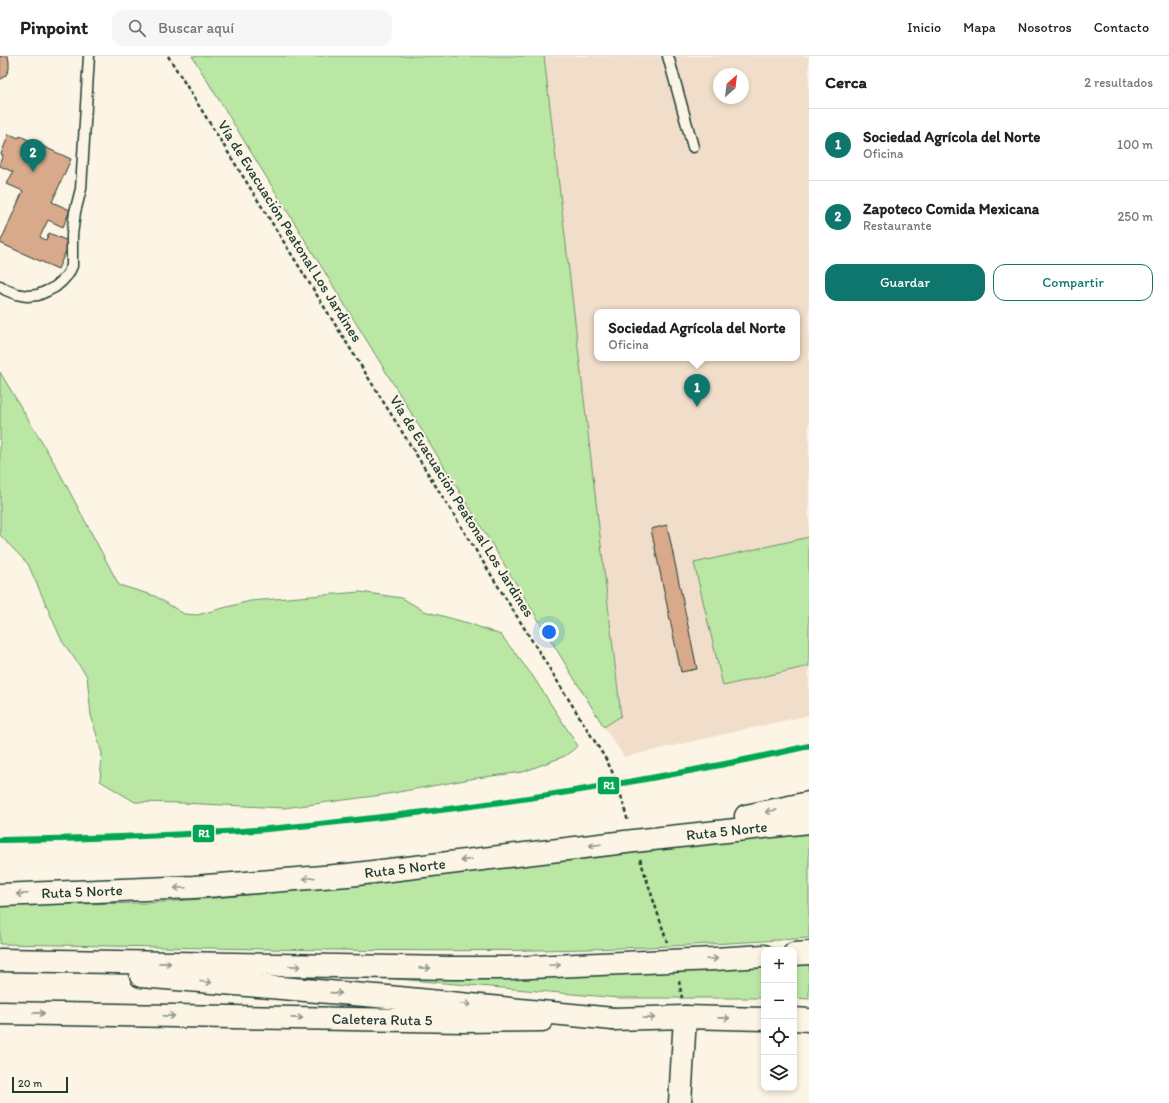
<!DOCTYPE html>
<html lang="es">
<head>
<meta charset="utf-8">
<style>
  body { margin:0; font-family:Itim,sans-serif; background:#f6f6f6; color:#222 }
  .controls { position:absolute; right:12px; bottom:12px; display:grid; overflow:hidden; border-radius:8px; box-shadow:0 2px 6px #0003 }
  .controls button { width:36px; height:36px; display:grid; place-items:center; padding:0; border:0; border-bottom:1px solid #e0e0e0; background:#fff; color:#222; font:20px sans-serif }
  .compass { position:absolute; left:713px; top:12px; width:36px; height:36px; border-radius:50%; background:#fff; box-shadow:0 2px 6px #0003; rotate:28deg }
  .scale { position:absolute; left:12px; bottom:10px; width:56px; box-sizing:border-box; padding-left:4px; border:2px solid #1f3d34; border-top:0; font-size:11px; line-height:14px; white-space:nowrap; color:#1f3d34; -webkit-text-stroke:3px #fcf5e5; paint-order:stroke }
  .you { position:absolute; left:549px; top:576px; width:14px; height:14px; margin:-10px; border:3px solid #fff; border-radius:50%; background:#1a73e8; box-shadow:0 0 0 6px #1a73e833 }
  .badge { display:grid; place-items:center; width:26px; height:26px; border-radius:50%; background:#0f766e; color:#fff; font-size:13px; font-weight:700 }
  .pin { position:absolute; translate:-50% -33px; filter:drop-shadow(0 1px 2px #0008) }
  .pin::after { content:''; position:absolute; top:21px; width:14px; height:12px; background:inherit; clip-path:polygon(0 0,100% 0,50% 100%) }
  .popup { position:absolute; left:594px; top:253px; width:206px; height:52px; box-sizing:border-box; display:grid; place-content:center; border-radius:8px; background:#fff; filter:drop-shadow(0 1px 3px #0005); font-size:13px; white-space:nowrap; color:#767676 }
  .popup b { font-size:15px; color:#222 }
  .popup::after { content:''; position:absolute; left:50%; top:100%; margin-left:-8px; border:8px solid transparent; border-top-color:#fff }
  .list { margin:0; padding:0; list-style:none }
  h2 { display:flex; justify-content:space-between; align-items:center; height:52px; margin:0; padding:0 16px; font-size:17px }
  h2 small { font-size:13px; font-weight:400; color:#767676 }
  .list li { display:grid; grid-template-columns:26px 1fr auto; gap:12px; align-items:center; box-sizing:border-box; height:72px; padding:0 16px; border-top:1px solid #e0e0e0 }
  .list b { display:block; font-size:15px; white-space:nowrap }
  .list p { margin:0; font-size:13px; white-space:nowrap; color:#767676 }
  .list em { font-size:13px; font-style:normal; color:#767676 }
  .actions { display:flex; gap:8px; padding:12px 16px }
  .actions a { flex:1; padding:9px 0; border:1px solid #0f766e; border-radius:12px; text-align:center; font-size:14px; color:#0f766e }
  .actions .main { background:#0f766e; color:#fff }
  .icon { flex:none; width:22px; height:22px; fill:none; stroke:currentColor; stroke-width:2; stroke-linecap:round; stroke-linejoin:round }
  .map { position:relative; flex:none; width:809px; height:1047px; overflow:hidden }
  header { display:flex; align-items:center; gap:24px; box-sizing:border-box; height:56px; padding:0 20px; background:#fff; border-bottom:1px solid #e0e0e0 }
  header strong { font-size:19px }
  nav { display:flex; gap:22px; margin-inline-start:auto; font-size:14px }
  .search { width:280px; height:36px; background:#f6f6f6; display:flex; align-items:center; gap:10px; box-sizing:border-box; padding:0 14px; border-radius:12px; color:#767676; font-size:15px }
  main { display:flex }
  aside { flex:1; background:#fff }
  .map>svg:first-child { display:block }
</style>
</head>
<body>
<header>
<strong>Pinpoint</strong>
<div class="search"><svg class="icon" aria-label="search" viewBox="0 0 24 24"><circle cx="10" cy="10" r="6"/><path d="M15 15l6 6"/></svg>Buscar aquí</div>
<nav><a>Inicio</a><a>Mapa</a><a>Nosotros</a><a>Contacto</a></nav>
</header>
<main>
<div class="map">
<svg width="809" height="1047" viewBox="0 0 809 1047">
  <rect width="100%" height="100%" fill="#fcf5e5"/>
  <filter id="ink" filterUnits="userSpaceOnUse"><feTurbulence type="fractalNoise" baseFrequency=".025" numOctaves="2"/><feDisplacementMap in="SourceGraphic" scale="8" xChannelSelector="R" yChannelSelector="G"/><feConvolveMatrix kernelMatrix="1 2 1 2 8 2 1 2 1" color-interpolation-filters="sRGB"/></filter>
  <g filter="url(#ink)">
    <!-- built -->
    <path fill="#f1deca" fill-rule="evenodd" d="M544 0H809V659L624 701 604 671 621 660ZM719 18H743V42H719ZM597 256H797V302H597Z"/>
    <!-- green -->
    <path fill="#bbe7a4" stroke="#6d926c" d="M192 0H544L621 660 604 671Z
      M0 316 56 410 119 529 155 540 184 558 197 559 250 545 360 536 402 542 424 555 468 567 501 579 532 619 578 690 565 700 523 716 476 722 382 739 284 752 182 747 135 746 100 725 102 698 91 659 87 620 62 585 28 508 0 479Z
      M809 481V610L723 630 694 507Z
      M809 777V882C736 887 663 891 590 893 393 898 196 891 0 888V849L149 847 215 842 380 826Z
      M809 905V943L794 942V906Z
      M764 908V942H619L374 921Z"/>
    <!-- building -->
    <path fill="#d8a98a" stroke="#1f3d34" d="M0 0H8L9 6V13L6 19 0 24Z
      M9 78 19 82 20 80 71 103 52 146 70 154 63 171 48 164 40 181 46 184 49 177 70 186 58 213 0 187 23 135 7 128 13 116 0 110V106L3 99 1 98Z
      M667 469 697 613 681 616 651 473Z"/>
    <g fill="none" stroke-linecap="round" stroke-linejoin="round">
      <defs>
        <path id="lane" d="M668 0 693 91
          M0 230 6 234 16 238 27 240 38 239 47 235 55 231 62 225 68 218 72 210V179L75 156 81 133 89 0"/>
        <g id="secondary">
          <path id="s1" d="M0 957 464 965 542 964"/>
          <path d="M680 1047 685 961"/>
        </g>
        <path id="primary" d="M613 963 685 961 764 963
          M794 963 809 964"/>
        <g id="highway">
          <path d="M746 760 809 747"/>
          <path id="s2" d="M0 839 194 831 348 819 634 785 809 766"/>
          <path d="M794 898 809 897"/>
          <path d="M0 904 453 912H508L714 903 764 900"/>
          <path d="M141 920 388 941 613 963"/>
        </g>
      </defs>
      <!-- lane casing -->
      <use href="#lane" stroke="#1f3d34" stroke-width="13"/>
      <!-- secondary casing -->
      <use href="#secondary" stroke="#1f3d34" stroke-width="25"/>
      <!-- primary casing -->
      <use href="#primary" stroke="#1f3d34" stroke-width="25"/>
      <!-- highway casing -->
      <use href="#highway" stroke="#1f3d34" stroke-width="25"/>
      <!-- path -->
      <path stroke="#1f3d34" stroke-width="2.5" stroke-dasharray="4 3" stroke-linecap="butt" d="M168 0 607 705 618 728 628 766
        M640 803 667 886
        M679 925 682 942"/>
      <!-- lane -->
      <use href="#lane" stroke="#fcf5e5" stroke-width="10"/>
      <!-- secondary -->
      <use href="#secondary" stroke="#fcf5e5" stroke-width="22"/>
      <!-- primary -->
      <use href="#primary" stroke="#fcf5e5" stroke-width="22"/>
      <!-- highway -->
      <use href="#highway" stroke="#fcf5e5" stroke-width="22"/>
      <defs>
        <path id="rail-1" d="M0 784C80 783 161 780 242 775 303 771 364 763 425 756 554 740 682 719 809 690"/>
      </defs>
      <!-- rail-1 casing -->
      <use href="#rail-1" stroke="#fcf5e5" stroke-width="9"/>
      <!-- rail-1 -->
      <use href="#rail-1" stroke="#00a651" stroke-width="6"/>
    </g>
    <!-- one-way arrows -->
    <defs><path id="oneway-shaft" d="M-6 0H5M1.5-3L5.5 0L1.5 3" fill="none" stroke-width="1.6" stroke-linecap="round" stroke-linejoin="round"/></defs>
    <g stroke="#8e998c">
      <use href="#oneway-shaft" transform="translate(771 755) rotate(168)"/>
      <use href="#oneway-shaft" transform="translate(595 789) rotate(173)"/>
      <use href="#oneway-shaft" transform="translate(466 804) rotate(173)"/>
      <use href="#oneway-shaft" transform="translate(309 822) rotate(175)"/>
      <use href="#oneway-shaft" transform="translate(180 832) rotate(178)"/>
      <use href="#oneway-shaft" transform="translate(22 838) rotate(178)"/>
      <use href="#oneway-shaft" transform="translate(712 903) rotate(-3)"/>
      <use href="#oneway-shaft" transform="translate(165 907) rotate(1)"/>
      <use href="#oneway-shaft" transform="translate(555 909) rotate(-3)"/>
      <use href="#oneway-shaft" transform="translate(295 910) rotate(1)"/>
      <use href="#oneway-shaft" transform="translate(425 912) rotate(1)"/>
      <use href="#oneway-shaft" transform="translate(206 926) rotate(5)"/>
      <use href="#oneway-shaft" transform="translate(336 937) rotate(4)"/>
      <use href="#oneway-shaft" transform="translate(465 948) rotate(5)"/>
      <use href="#oneway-shaft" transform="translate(39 957) rotate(1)"/>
      <use href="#oneway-shaft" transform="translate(169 960) rotate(1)"/>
      <use href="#oneway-shaft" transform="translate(297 962) rotate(1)"/>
      <use href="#oneway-shaft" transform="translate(649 962) rotate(-1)"/>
      <use href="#oneway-shaft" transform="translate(724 962) rotate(1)"/>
    </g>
  </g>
  <g text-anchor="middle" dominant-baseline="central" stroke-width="4" stroke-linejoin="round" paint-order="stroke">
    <!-- street labels -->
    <g font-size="15" fill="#1f3d34" stroke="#fcf5e5">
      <text transform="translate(290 175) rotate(58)">Vía de Evacuación Peatonal Los Jardines</text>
      <text transform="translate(462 450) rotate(58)">Vía de Evacuación Peatonal Los Jardines</text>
      <text stroke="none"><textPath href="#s2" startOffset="730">Ruta 5 Norte</textPath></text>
      <text stroke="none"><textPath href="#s2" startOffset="406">Ruta 5 Norte</textPath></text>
      <text stroke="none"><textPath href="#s2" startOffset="82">Ruta 5 Norte</textPath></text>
      <text stroke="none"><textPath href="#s1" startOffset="382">Caletera Ruta 5</textPath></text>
    </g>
  </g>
  <g stroke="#fcf5e5" stroke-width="1.5">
    <rect x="597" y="720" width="23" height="19" rx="4" fill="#00a651"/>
    <rect x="192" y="768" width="23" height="19" rx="4" fill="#00a651"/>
  </g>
  <g font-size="11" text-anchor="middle" font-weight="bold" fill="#fff">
    <text x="609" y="733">R1</text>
    <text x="204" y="781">R1</text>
  </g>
</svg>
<div class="controls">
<button>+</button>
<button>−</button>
<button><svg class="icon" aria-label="locate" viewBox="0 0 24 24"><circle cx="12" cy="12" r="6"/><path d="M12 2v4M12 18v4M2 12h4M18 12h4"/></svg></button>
<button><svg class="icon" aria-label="layers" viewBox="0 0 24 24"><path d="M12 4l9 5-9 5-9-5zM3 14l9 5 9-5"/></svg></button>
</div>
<svg class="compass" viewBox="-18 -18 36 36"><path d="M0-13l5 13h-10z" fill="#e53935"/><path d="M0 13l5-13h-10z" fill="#767676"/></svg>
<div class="scale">20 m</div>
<div class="you"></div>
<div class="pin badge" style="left:697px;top:351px">1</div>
<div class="popup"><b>Sociedad Agrícola del Norte</b>Oficina</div>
<div class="pin badge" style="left:33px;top:116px">2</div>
</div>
<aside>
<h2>Cerca<small>2 resultados</small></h2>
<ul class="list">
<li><span class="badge">1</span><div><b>Sociedad Agrícola del Norte</b><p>Oficina</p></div><em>100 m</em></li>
<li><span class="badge">2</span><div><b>Zapoteco Comida Mexicana</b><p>Restaurante</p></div><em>250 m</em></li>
</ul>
<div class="actions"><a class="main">Guardar</a><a>Compartir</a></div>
</aside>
</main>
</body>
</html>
